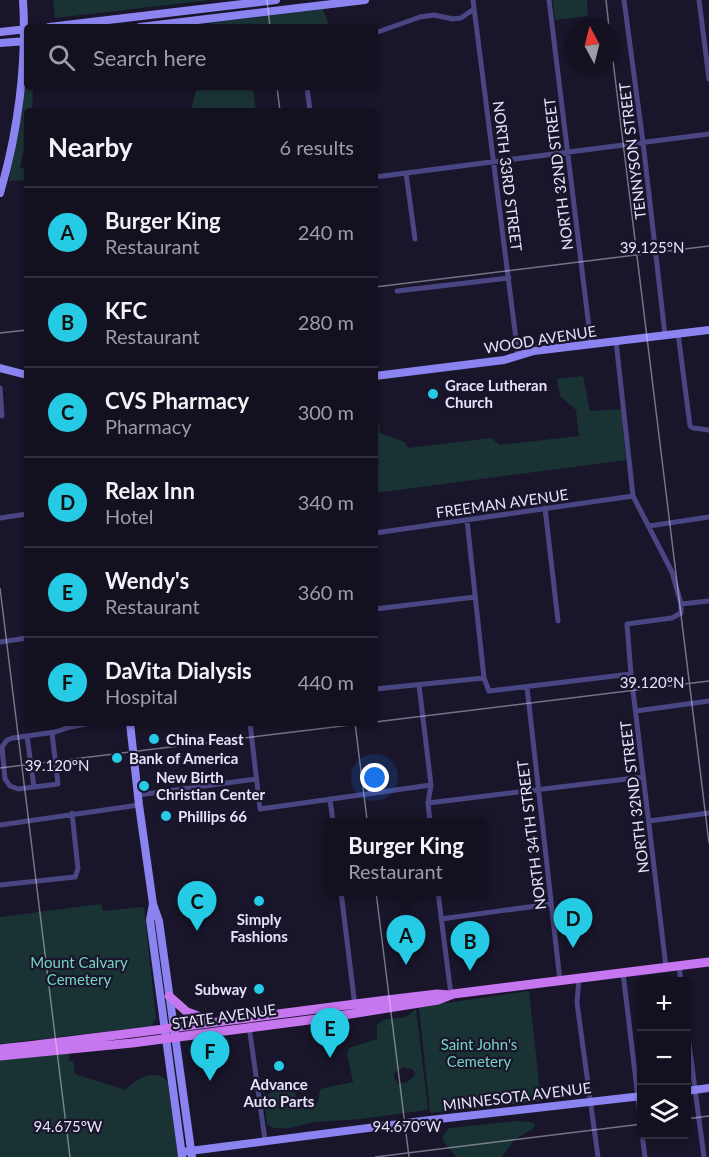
<!DOCTYPE html>
<html lang="en">
<head>
<meta charset="utf-8">
<style>
  body { margin:0; font-family:Lato,sans-serif; background:#201e2d; color:#f1f3f6 }
  .controls { position:absolute; right:18px; bottom:18px; display:grid; overflow:hidden; border-radius:6px; box-shadow:0 2px 4px #0004 }
  .controls button { width:54px; height:54px; display:grid; place-items:center; padding:0; border:0; border-bottom:2px solid #32303e; background:#131020; color:#f1f3f6; font:30px sans-serif }
  .compass { position:absolute; left:565px; top:18px; width:54px; height:54px; border-radius:50%; background:#131020; box-shadow:0 2px 4px #0004; rotate:353deg }
  .you { position:absolute; left:375px; top:778px; width:21px; height:21px; margin:-15px; border:4px solid #fff; border-radius:50%; background:#1a73e8; box-shadow:0 0 0 9px #1a73e833 }
  .badge { display:grid; place-items:center; width:39px; height:39px; border-radius:50%; background:#25cae4; color:#111; font-size:20px; font-weight:700 }
  .pin { position:absolute; translate:-50% -50px; filter:drop-shadow(0 2px 3px #0008) }
  .pin::after { content:''; position:absolute; top:32px; width:21px; height:18px; background:inherit; clip-path:polygon(0 0,100% 0,50% 100%) }
  .popup { position:absolute; left:325px; top:818px; width:162px; height:78px; box-sizing:border-box; display:grid; place-content:center; border-radius:6px; background:#131020; filter:drop-shadow(0 2px 4px #0005); font-size:20px; white-space:nowrap; color:#9d9da5 }
  .popup b { font-size:22px; color:#f1f3f6 }
  .popup::after { content:''; position:absolute; left:50%; top:100%; margin-left:-12px; border:12px solid transparent; border-top-color:#131020 }
  .list { margin:0; padding:0; list-style:none }
  h2 { display:flex; justify-content:space-between; align-items:center; height:78px; margin:0; padding:0 24px; font-size:26px }
  h2 small { font-size:20px; font-weight:400; color:#9d9da5 }
  .list li { display:grid; grid-template-columns:39px 1fr auto; gap:18px; align-items:center; box-sizing:border-box; height:90px; padding:0 24px; border-top:2px solid #32303e }
  .list b { display:block; font-size:22px; white-space:nowrap }
  .list p { margin:0; font-size:20px; white-space:nowrap; color:#9d9da5 }
  .list em { font-size:20px; font-style:normal; color:#9d9da5 }
  .icon { flex:none; width:33px; height:33px; fill:none; stroke:currentColor; stroke-width:2; stroke-linecap:round; stroke-linejoin:round }
  .map { position:relative; flex:none; width:709px; height:1157px; overflow:hidden }
  .search { position:absolute; background:#131020; box-shadow:0 2px 4px #0004; left:24px; top:24px; width:354px; height:66px; display:flex; align-items:center; gap:15px; box-sizing:border-box; padding:0 21px; border-radius:6px; color:#9d9da5; font-size:22px }
  .panel { position:absolute; background:#131020; box-shadow:0 2px 4px #0004; left:24px; top:108px; width:354px; height:618px; border-radius:6px }
  .map>svg:first-child { display:block }
</style>
</head>
<body>
<div class="map">
<svg width="709" height="1157" viewBox="0 0 709 1157">
  <rect width="100%" height="100%" fill="#19152a"/>
  <!-- green -->
  <path fill="#193334" fill-rule="evenodd" d="M53 0H211L55 18Z
    M553 0H587L588 16 555 20Z
    M323 9 329 26 327 27H212L211 23Z
    M27 60V87H33L32 111H27V134L20 168 27 169V180L9 181Z
    M197 87H253L256 111H243L242 108 219 111H191Z
    M583 376 590 411 621 409 626 460 375 493V414H377L380 433 405 442 408 448 491 438 500 445 579 436 576 410 560 396 557 379Z
    M101 904 103 911 144 907 156 1018 151 1026 0 1044V917Z
    M529 991 541 1101 430 1113 419 1007Z
    M416 1009 428 1108 426 1110 361 1119 315 1122 289 1128H274L267 1125 264 1097C273 1091 282 1085 293 1088L300 1106 318 1103 320 1089 353 1082 347 1053 349 1048 377 1039V1025L383 1020 406 1017ZM404 1067 414 1070 415 1075 407 1082 398 1084 394 1077 395 1072Z
    M69 1053V1061H73L75 1074 126 1090C135 1079 158 1066 168 1083L178 1157H0V1060Z
    M518 1121 530 1122 535 1124 534 1128 515 1139 502 1157H456L444 1142 442 1137 449 1128Z"/>
  <g fill="none" stroke-linecap="round" stroke-linejoin="round">
    <!-- street -->
    <path stroke="#4a4683" stroke-width="5" d="M473 0 518 355
      M549 0 591 344
      M624 0 643 142 665 335
      M699 0 709 79
      M375 33 420 17 434 15 453 19 461 18 474 9
      M307 87 310 111
      M406 173 415 239
      M375 177 709 134
      M397 291 509 278
      M678 333 690 426 693 428 709 430
      M616 341 633 496 672 572 681 604V613L672 618 627 624 631 674 666 967
      M0 388 2 416
      M545 508 558 621
      M0 518 27 514
      M467 520 484 678 489 691 631 674
      M649 526 709 517
      M375 533 633 496
      M681 604 709 601
      M375 609 475 597
      M0 642 27 638
      M419 685 431 785 428 803 430 822
      M527 687 560 981
      M375 689 484 678
      M636 711 709 701
      M250 723 260 809 431 785
      M52 733 58 784 18 789 10 786 5 779 2 747 7 740 13 738 55 732 70 727 91 723
      M27 736 34 787
      M138 795 256 779
      M330 799 333 822
      M428 803 643 777
      M649 821 709 813
      M0 825 139 805
      M0 885 75 877 78 869 72 813
      M341 892 355 1006
      M438 892 451 995
      M441 919 551 904
      M679 966 681 982
      M623 973 642 1131
      M579 978 577 1003 598 1157
      M686 1021 704 1157
      M249 1026 265 1140
      M642 1134 645 1157"/>
    <!-- secondary -->
    <path stroke="#8b84f0" stroke-width="8" d="M49 27 276 0
      M140 27 365 0
      M0 32 27 29
      M0 43 27 41
      M0 193C18 132 27 63 23 0
      M0 368 27 375
      M375 376 504 360 534 351 709 330
      M130 723 139 805 153 904 159 921 192 1157
      M153 904 150 920 182 1156
      M686 1091 709 1088
      M182 1152 430 1120 642 1096"/>
    <!-- primary -->
    <path stroke="#c676ee" stroke-width="9" d="M169 996 187 1012 209 1020
      M0 1049C146 1033 291 1011 437 994L450 995
      M0 1056 132 1043 332 1017 438 1000 453 994 709 962"/>
  </g>
  <!-- ticks -->
  <path fill="none" stroke="#e6e2fb" stroke-width="1.5" stroke-opacity="0.45" d="M267 0 270 27M606 0 609 27M610 36 709 843M277 87 280 111M375 287 709 246M0 333 27 330M0 588 70 1157M375 722 709 681M355 723 409 1157M0 768 367 723M686 1119 709 1116M375 1157 642 1124"/>
  <!-- markers -->
  <g fill="#25cae4" stroke="#19152a" stroke-width="2">
    <circle cx="433" cy="394" r="6"/>
    <circle cx="154" cy="739" r="6"/>
    <circle cx="117" cy="758" r="6"/>
    <circle cx="144" cy="786" r="6"/>
    <circle cx="166" cy="816" r="6"/>
    <circle cx="259" cy="901" r="6"/>
    <circle cx="259" cy="989" r="6"/>
    <circle cx="279" cy="1066" r="6"/>
  </g>
  <g text-anchor="middle" dominant-baseline="central" stroke-width="4.5" stroke-linejoin="round" paint-order="stroke">
    <!-- street labels -->
    <g font-size="15" fill="#e6e2fb" stroke="#19152a">
      <text transform="translate(632 151) rotate(-97)">TENNYSON STREET</text>
      <text transform="translate(558 174) rotate(-97)">NORTH 32ND STREET</text>
      <text transform="translate(508 176) rotate(83)">NORTH 33RD STREET</text>
      <text transform="translate(540 339) rotate(-9)">WOOD AVENUE</text>
      <text transform="translate(502 503) rotate(-8)">FREEMAN AVENUE</text>
      <text transform="translate(634 797) rotate(-97)">NORTH 32ND STREET</text>
      <text transform="translate(531 835) rotate(-97)">NORTH 34TH STREET</text>
      <text transform="translate(224 1016) rotate(-8)">STATE AVENUE</text>
      <text transform="translate(517 1096) rotate(-7)">MINNESOTA AVENUE</text>
    </g>
    <!-- poi labels -->
    <g font-size="15" font-weight="bold" fill="#e6e2fb" stroke="#19152a" text-anchor="start">
      <text x="445" y="385">Grace Lutheran<tspan x="445" dy="17">Church</tspan></text>
      <text x="166" y="739">China Feast</text>
      <text x="129" y="758">Bank of America</text>
      <text x="156" y="777">New Birth<tspan x="156" dy="17">Christian Center</tspan></text>
      <text x="178" y="816">Phillips 66</text>
      <text x="259" y="919" text-anchor="middle">Simply<tspan x="259" dy="17">Fashions</tspan></text>
      <text x="247" y="989" text-anchor="end">Subway</text>
      <text x="279" y="1084" text-anchor="middle">Advance<tspan x="279" dy="17">Auto Parts</tspan></text>
    </g>
    <!-- park labels -->
    <g font-size="15" fill="#75d4c0" stroke="#19152a">
      <text x="79" y="962">Mount Calvary<tspan x="79" dy="17">Cemetery</tspan></text>
      <text x="479" y="1044">Saint John's<tspan x="479" dy="17">Cemetery</tspan></text>
    </g>
  </g>
  <g font-size="15" text-anchor="middle" fill="#e6e2fb" stroke="#19152a" stroke-width="4.5" stroke-linejoin="round" paint-order="stroke">
    <text x="652" y="253">39.125°N</text>
    <text x="652" y="688">39.120°N</text>
    <text x="57" y="771">39.120°N</text>
    <text x="68" y="1132">94.675°W</text>
    <text x="407" y="1132">94.670°W</text>
  </g>
</svg>
<div class="controls">
<button>+</button>
<button>−</button>
<button><svg class="icon" aria-label="layers" viewBox="0 0 24 24"><path d="M12 4l9 5-9 5-9-5zM3 14l9 5 9-5"/></svg></button>
</div>
<svg class="compass" viewBox="-18 -18 36 36"><path d="M0-13l5 13h-10z" fill="#e53935"/><path d="M0 13l5-13h-10z" fill="#9d9da5"/></svg>
<div class="you"></div>
<div class="pin badge" style="left:406px;top:965px">A</div>
<div class="popup"><b>Burger King</b>Restaurant</div>
<div class="pin badge" style="left:470px;top:971px">B</div>
<div class="pin badge" style="left:197px;top:931px">C</div>
<div class="pin badge" style="left:573px;top:948px">D</div>
<div class="pin badge" style="left:330px;top:1058px">E</div>
<div class="pin badge" style="left:210px;top:1081px">F</div>
<div class="search"><svg class="icon" aria-label="search" viewBox="0 0 24 24"><circle cx="10" cy="10" r="6"/><path d="M15 15l6 6"/></svg>Search here</div>
<section class="panel">
<h2>Nearby<small>6 results</small></h2>
<ul class="list">
<li><span class="badge">A</span><div><b>Burger King</b><p>Restaurant</p></div><em>240 m</em></li>
<li><span class="badge">B</span><div><b>KFC</b><p>Restaurant</p></div><em>280 m</em></li>
<li><span class="badge">C</span><div><b>CVS Pharmacy</b><p>Pharmacy</p></div><em>300 m</em></li>
<li><span class="badge">D</span><div><b>Relax Inn</b><p>Hotel</p></div><em>340 m</em></li>
<li><span class="badge">E</span><div><b>Wendy's</b><p>Restaurant</p></div><em>360 m</em></li>
<li><span class="badge">F</span><div><b>DaVita Dialysis</b><p>Hospital</p></div><em>440 m</em></li>
</ul>
</section>
</div>
</body>
</html>
